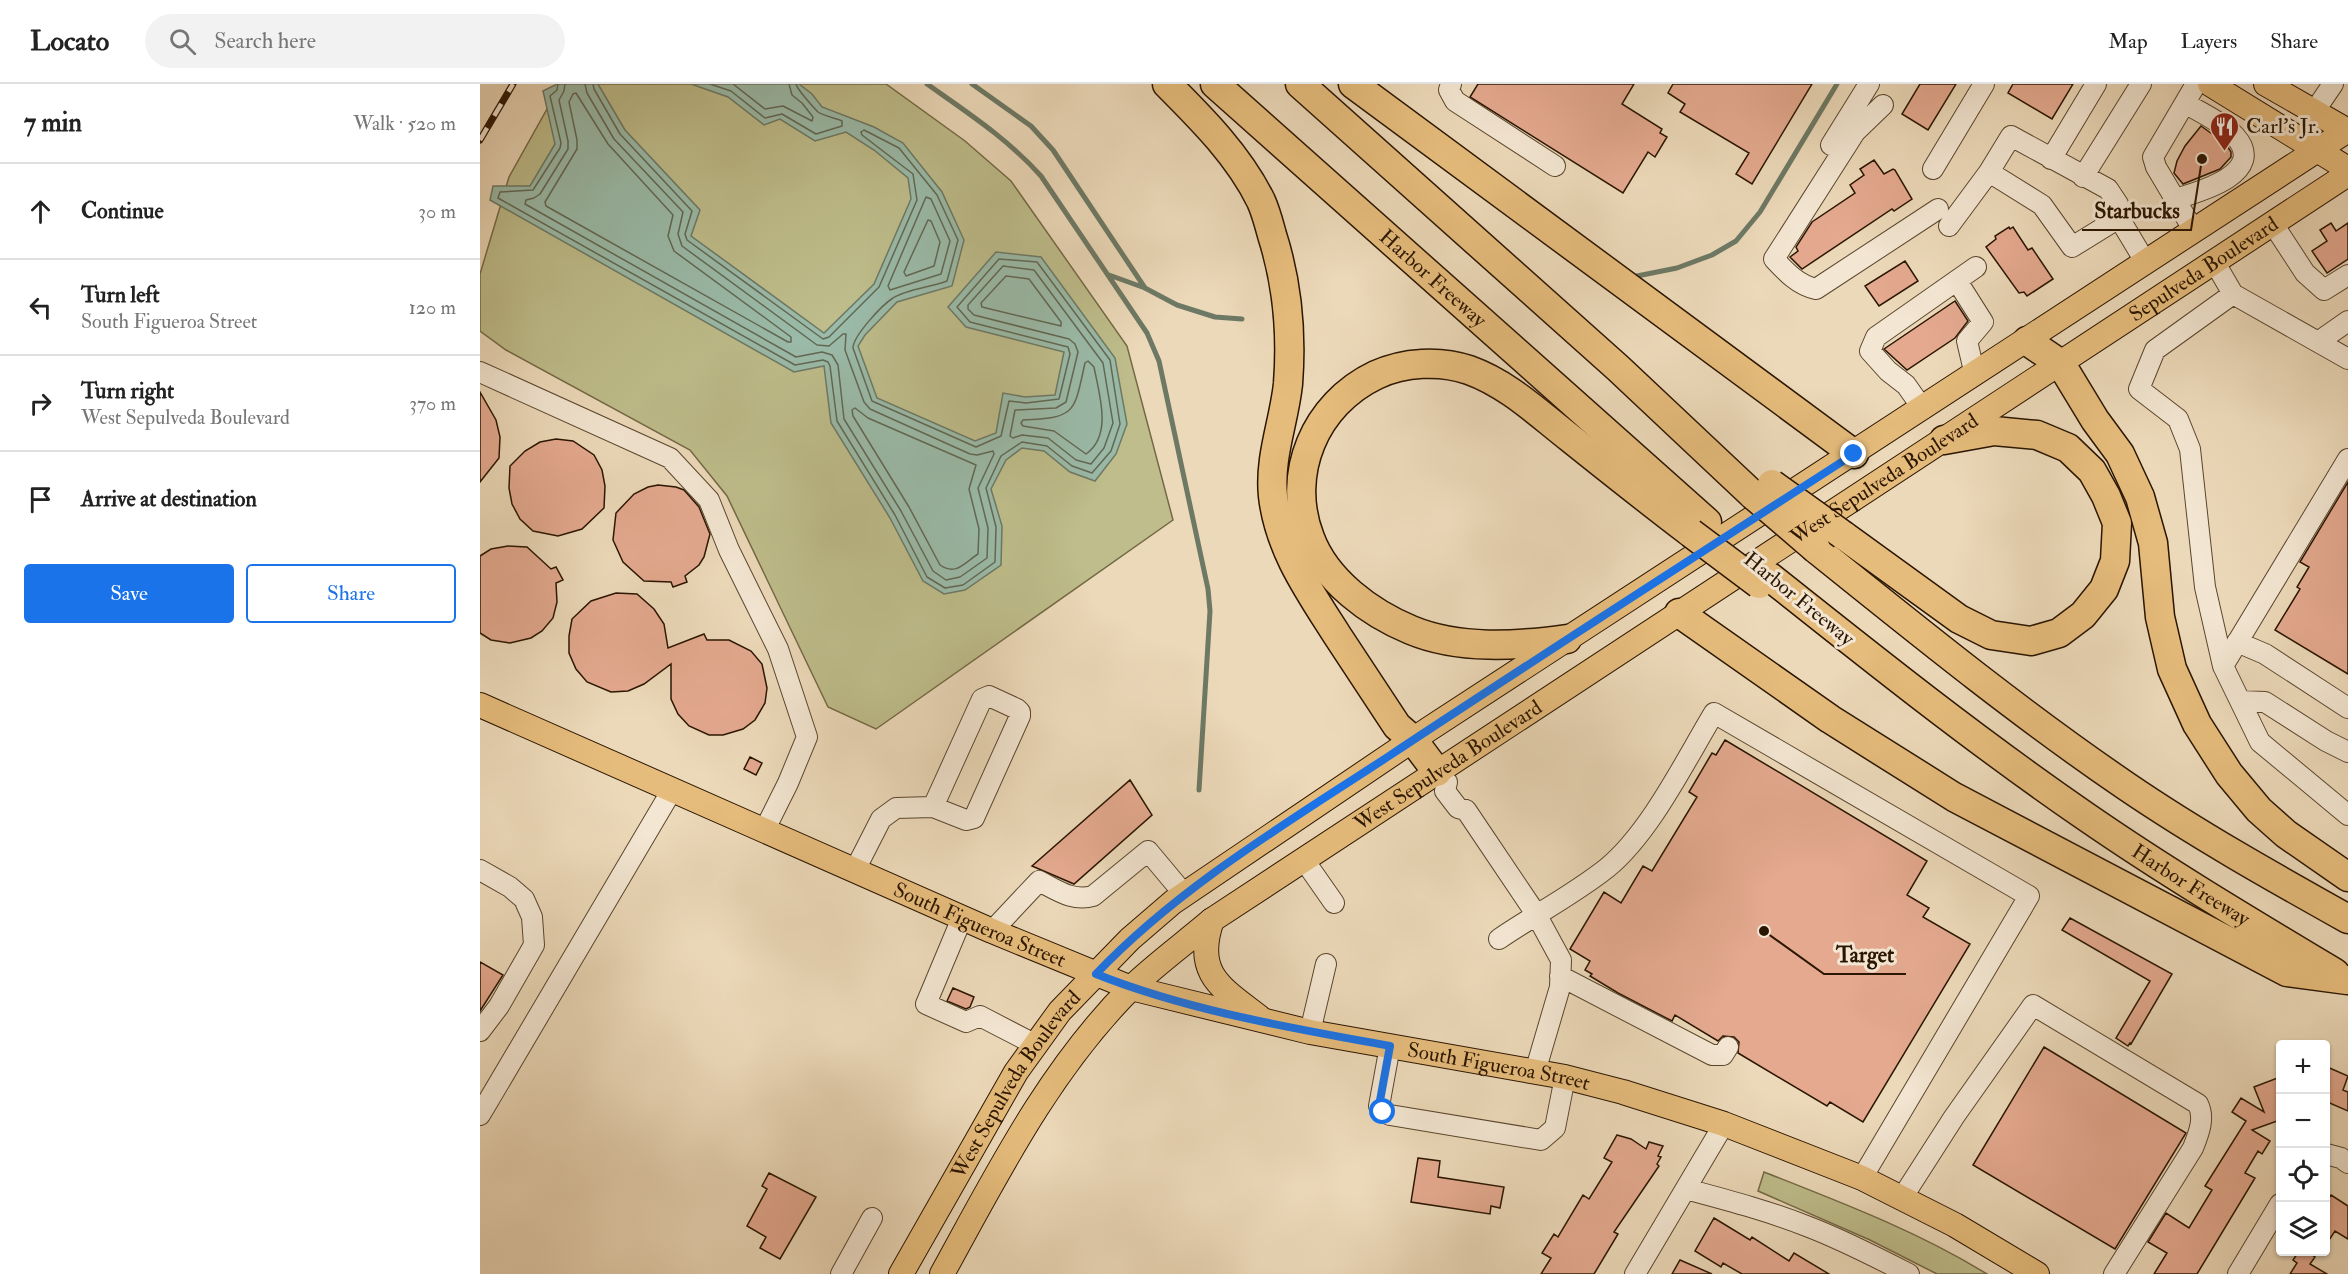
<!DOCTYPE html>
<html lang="en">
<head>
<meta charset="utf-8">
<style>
  body { margin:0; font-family:"IM FELL Double Pica",serif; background:#f2f2f2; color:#222 }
  .controls { position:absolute; right:18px; bottom:18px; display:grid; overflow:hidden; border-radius:6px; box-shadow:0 2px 4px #0004 }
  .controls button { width:54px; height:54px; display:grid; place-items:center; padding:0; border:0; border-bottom:2px solid #e0e0e0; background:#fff; color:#222; font:30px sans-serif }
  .stop { position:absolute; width:18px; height:18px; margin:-14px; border:4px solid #1a73e8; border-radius:50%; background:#fff }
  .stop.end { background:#1a73e8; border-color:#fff; box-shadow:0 2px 6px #0008 }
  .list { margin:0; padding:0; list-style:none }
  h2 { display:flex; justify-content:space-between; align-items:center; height:78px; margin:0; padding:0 24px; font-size:26px }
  h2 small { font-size:20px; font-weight:400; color:#767676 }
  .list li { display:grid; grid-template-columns:39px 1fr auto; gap:18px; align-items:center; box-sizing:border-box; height:96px; padding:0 24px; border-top:2px solid #e0e0e0 }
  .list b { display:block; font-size:22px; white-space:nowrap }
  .list p { margin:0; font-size:20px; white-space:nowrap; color:#767676 }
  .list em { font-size:20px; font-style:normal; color:#767676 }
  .actions { display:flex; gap:12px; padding:18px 24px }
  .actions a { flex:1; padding:14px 0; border:2px solid #1a73e8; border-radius:6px; text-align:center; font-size:21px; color:#1a73e8 }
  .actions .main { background:#1a73e8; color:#fff }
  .icon { flex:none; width:33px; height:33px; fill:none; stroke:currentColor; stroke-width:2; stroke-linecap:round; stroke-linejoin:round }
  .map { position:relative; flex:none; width:1868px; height:1190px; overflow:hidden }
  header { display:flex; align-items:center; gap:36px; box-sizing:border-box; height:84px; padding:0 30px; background:#fff; border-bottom:2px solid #e0e0e0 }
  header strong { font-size:28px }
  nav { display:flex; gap:33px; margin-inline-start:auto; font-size:21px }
  .search { width:420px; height:54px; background:#f2f2f2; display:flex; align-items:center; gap:15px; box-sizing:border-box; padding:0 21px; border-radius:33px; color:#767676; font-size:22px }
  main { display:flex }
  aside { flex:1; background:#fff }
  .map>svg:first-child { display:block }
</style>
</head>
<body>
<header>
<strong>Locato</strong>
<div class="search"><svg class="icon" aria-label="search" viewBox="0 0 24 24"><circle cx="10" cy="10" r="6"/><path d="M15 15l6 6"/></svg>Search here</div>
<nav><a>Map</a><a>Layers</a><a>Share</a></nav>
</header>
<main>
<aside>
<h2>7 min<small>Walk · 520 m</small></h2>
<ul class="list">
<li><svg class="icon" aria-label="ahead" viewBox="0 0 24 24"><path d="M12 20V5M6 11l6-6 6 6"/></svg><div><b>Continue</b></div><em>30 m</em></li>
<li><svg class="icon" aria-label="left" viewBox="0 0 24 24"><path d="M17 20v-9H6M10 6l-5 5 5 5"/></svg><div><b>Turn left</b><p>South Figueroa Street</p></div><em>120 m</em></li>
<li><svg class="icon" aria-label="right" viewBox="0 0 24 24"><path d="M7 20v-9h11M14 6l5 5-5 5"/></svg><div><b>Turn right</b><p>West Sepulveda Boulevard</p></div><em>370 m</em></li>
<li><svg class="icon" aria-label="arrive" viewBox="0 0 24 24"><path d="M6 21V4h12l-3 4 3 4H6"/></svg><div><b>Arrive at destination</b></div></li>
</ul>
<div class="actions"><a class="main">Save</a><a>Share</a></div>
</aside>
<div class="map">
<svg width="1868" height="1190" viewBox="0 0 1868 1190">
  <rect width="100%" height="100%" fill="#ecd9b9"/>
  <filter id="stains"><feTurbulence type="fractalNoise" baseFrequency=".00333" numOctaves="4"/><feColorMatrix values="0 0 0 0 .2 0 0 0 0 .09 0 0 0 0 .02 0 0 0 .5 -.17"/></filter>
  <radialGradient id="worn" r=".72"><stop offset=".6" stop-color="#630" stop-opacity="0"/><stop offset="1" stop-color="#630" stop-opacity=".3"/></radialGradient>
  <!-- green -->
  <path fill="#bebd8b" stroke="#746946" stroke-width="1.5" d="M81 0H406L485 57 531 97 647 262 693 436 396 645 348 623 247 412 210 366 26 266 0 247V190L29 93Z
    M1284 1088C1360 1118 1437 1147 1507 1190H1457L1390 1156 1278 1107Z"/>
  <!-- water -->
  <path fill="#9abba9" stroke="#6d7965" stroke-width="1.5" d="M77 0H118L145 46 220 126 211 152 344 249 394 200 431 115 428 94 394 66 366 48 335 57 300 35 284 41 248 13 211 0H319L332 10 342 23 394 43 423 59 462 108 484 156 472 202 417 218 385 251 378 262 397 314 495 357 516 349 523 309 545 313 575 311 584 268 486 243 468 223 516 168 561 173 635 274 647 340 636 370 615 397 590 388 564 367 542 364 526 376 511 405 522 442 521 481 485 506 464 510 443 497 410 434 351 339 344 282 314 288 10 116 13 102H50L75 60 63 7Z"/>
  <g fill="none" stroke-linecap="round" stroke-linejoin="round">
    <!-- shore -->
    <path stroke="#626854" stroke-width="1.5" d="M78 0 77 6 70 12 81 59 80 64 53 106 20 108 18 114 315 281 343 276 348 278 350 282 357 337 415 431 447 493 465 504 483 501 515 478 516 443 506 404 521 372 542 358 567 362 592 382 612 389 631 367 640 340 630 276 557 178 519 175 477 223 490 238 588 263 590 270 579 315 546 319 529 317 521 352 496 363 392 317 373 264C373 252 402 221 413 214 426 205 452 203 467 197L478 156 457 111 419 64 384 46 381 48 382 51 433 90 437 116 399 203 349 253 343 255 207 156 205 150 212 127 140 50 114 5 113 0
      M85 0 84 7 79 16 88 57V65L60 110 54 114 46 116 45 120 316 273 342 268 352 271 358 281 364 335 421 427 453 487 466 496 480 493 507 474 508 444 498 404 514 370 513 367 497 371 490 370 390 325 384 318 365 266 366 250H363L349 262 337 261 202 162 198 150 203 128 134 55 107 9 105 0
      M230 0 251 7 285 34 302 30 336 50 362 42V37C355 34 344 32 338 28 333 23 317 5 316 0
      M253 0 285 25 303 22 332 37 333 33 322 19 312 11 309 0
      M96 9 128 60 193 131 188 152 194 167 311 253V258H308L66 122 65 118 97 65V56L89 18 93 10Z
      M446 113 451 115 470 157 461 190 410 206 408 202Z
      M448 136 451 137 460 158 454 182 426 192 424 188Z
      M523 182 554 186 623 279 633 339 624 364 611 380 596 376 568 354 542 351 533 354 530 352 535 326 576 324 586 318 598 268 595 260 589 255 494 231 488 225V221Z
      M526 192 549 195 581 238V242L502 223 501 219Z
      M608 277 614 283C619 310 633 351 606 370L574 347 543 342 541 339 543 336C597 334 594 328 605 279Z
      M375 324 388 334 496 381 489 405 499 445 498 470C484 479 476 492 460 481L429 423 373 332 372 326Z"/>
    <!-- stream -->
    <path stroke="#6d7965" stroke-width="5" d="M447 0C488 29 528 55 561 92L667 249 679 277 728 505 730 527 719 706
      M492 0 551 42 573 66 665 204
      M629 191 665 204 697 221 735 233 762 235
      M1157 192 1197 184 1232 171 1256 157 1280 128 1357 0"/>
  </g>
  <!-- building -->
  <path fill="#e4a98f" stroke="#2a1500" stroke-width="1.5" d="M998 0H1154L1142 20 1182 45 1180 49 1187 53 1175 73 1168 68 1143 109 990 13Z
    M1193 0H1332L1272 100 1256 90 1269 69 1200 28 1205 20 1188 9Z
    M1440 0H1476L1448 46 1422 30Z
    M1533 0H1593L1572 35 1528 9Z
    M1721 42 1746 60 1751 68V73L1740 85 1703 100 1694 89 1697 77 1705 62Z
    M1394 76 1404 90 1413 85 1415 86 1432 115 1414 127 1412 125 1322 185 1310 173 1318 167 1316 163 1332 138 1375 109 1370 101 1384 91 1380 85Z
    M1851 139 1856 147 1868 139V175L1847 189 1832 167 1847 157 1840 146Z
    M1529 143 1530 145 1533 143 1548 166 1552 164 1573 195 1547 212 1544 208 1539 209 1506 163 1516 155 1515 152Z
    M1425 177 1438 197 1399 222 1385 202Z
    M1475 217 1488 237 1475 254 1427 286 1404 265Z
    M0 308 16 336 20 353 19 374 0 398Z
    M76 355 93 357 114 371 122 386 125 402 124 424 102 445 78 452 53 447 40 435 32 420 29 404 30 382 45 367 60 358Z
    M1868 398V590L1795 546 1820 505 1817 503 1829 483 1820 478Z
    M178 401 196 403 204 406 219 423 230 450 224 473 219 481 205 492 207 498 193 503 191 498 164 497 143 478 133 456 136 429 154 410 168 403Z
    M28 462 47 463 71 485 76 483 83 496 76 499 77 518 73 534 62 547 51 554 30 559 11 556 0 549V472L11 465Z
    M136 509 157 510 174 525 184 540 188 564 224 550 227 556H249L271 567 282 580 287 604 285 619 275 636 263 645 243 651H229L209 642 198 630 191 615V580L164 600 148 607 131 608 107 598 96 585 89 569V552L92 535 111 517Z
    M1245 656 1447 777 1427 811 1449 824 1443 833 1490 860 1383 1038 1350 1018 1347 1022 1258 969 1259 958 1254 953 1243 952 1238 957 1195 931 1192 937 1138 909 1110 892 1112 890 1105 886 1110 877 1090 865 1124 808 1141 819 1163 782 1172 787 1217 713 1209 708 1232 669 1236 671Z
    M270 673 282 679 276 691 264 685Z
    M650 696 672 731 594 800 552 782Z
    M1590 834 1692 890 1651 960 1650 959 1648 962 1636 954 1670 897 1582 846Z
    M0 878 23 891 0 927Z
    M473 904 494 913 490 923 486 925 467 917Z
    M1564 963 1706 1049 1635 1165 1493 1081Z
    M1845 982 1868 992 1863 1006 1868 1008V1027L1845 1017Z
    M1800 993V1036L1772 1046 1790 1057 1782 1070 1778 1067 1765 1089 1775 1094 1717 1190H1674L1687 1169 1668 1158 1686 1129 1709 1144 1732 1106 1725 1102 1766 1037 1752 1028 1761 1014 1784 1028 1774 1003Z
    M1137 1051 1151 1055 1166 1065 1169 1058 1183 1062 1178 1072 1181 1073 1177 1080 1179 1082 1134 1148 1138 1150 1114 1190H1061L1071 1174 1062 1169 1074 1150 1078 1153 1103 1111 1109 1115 1132 1078 1124 1074Z
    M938 1074 960 1077 958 1093 1024 1103 1020 1124 1011 1122 1010 1130 931 1118Z
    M289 1089 336 1113 300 1175 280 1164 286 1153 267 1142 287 1105 282 1102Z
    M1851 1111 1868 1122V1155L1855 1147 1845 1162V1119Z
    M1234 1134 1270 1156 1272 1153 1309 1177 1314 1169 1349 1190H1262L1243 1179 1241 1183 1215 1167Z
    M1819 1167H1826L1835 1173 1830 1180 1847 1190H1810L1817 1179 1813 1176Z
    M1200 1176 1232 1190H1192Z"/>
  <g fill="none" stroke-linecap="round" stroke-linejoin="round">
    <defs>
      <path id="minor" d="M971 0 969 6 975 17 1075 82
        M1403 21 1375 48 1294 175C1306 188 1318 201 1336 205L1458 125
        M1834 28 1853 0
        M1351 61 1389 0
        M1571 75 1616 0
        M1453 85 1504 0
        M1509 88 1531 52 1628 105 1638 120 1639 134 1666 179
        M1603 93 1661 0
        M1695 115C1719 108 1788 89 1755 52 1742 38 1721 29 1705 19
        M1793 140 1825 189 1844 206 1868 191
        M1469 142 1509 88 1562 121 1592 163 1639 134
        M1714 147 1676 83 1673 73 1716 0
        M1735 179 1753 210 1675 266 1659 305 1698 335 1710 365 1725 503 1743 582 1868 375
        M1477 197 1503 238 1487 257 1495 291
        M1753 210 1868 275
        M1838 258 1868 237
        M0 288 190 374 229 416 249 466 298 565 327 653 308 699 284 747
        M1443 325 1426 301 1408 287 1390 267 1396 253 1496 183
        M1757 558 1785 570 1868 624
        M1743 582 1780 658 1868 731
        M1760 617 1785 618 1846 657 1868 668
        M967 698 965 707 978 724 986 726 1056 830 1081 876 1080 903 1055 988
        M824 776 854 819
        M0 786 30 803 44 815 52 833 54 861 19 922 0 947
        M375 786 401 735 416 724 453 723 486 736 494 734 540 632V628L537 625 509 612 502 615 453 723
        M482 834 446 920 486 938 500 932 556 961
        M512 847 559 797C577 806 593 818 613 812L668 767 704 810
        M1019 855C1054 831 1093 811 1127 784 1170 749 1205 677 1234 629L1549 812 1382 1094
        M1080 892 1232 971H1243L1248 963
        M830 948 846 880
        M910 962 899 1022 903 1028 910 1031 1061 1056 1075 1044 1085 993
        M0 1031 192 706
        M1846 1070 1861 1074 1868 1079
        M1206 1105C1247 1116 1289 1127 1329 1143 1363 1156 1396 1173 1429 1190
        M1422 1114 1474 1033 1553 921 1718 1020C1725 1034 1719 1049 1713 1064L1634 1190
        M361 1190 392 1134
        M1155 1190 1244 1040
        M1758 1190 1800 1120"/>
      <g id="major">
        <path d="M1730 0 1868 85"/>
        <path d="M1786 0 1868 47"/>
        <path id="s1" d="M0 621 512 847 651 904 830 948 1085 993 1143 1008 1244 1040 1382 1094 1475 1141 1557 1190"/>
        <path d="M732 836C713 890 742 904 779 933"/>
        <path id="s2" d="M421 1190 536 988 580 927 650 855 693 818 949 645 1868 46"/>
        <path id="s3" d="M462 1190C517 1090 569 986 651 904 676 880 705 859 732 836L1868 90"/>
      </g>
      <g id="highway">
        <path d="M687 0C722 35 759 72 781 117 786 128 789 140 792 151 808 201 812 248 808 300 804 338 789 373 793 412 799 465 829 507 857 551 877 581 897 612 917 642L933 656 957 688"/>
        <path id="s4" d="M735 0 1227 438"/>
        <path d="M820 0 1138 284 1273 411"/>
        <path d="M873 0 1374 370"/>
        <path d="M1547 257 1581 280 1615 336 1640 370 1660 413 1673 459 1680 533 1692 585 1717 640 1749 690 1779 726 1806 750 1868 793"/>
        <path d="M1363 451 1479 535 1511 551 1551 557 1579 549 1603 531 1624 505 1635 477 1637 439 1626 412 1612 387 1588 364 1557 351 1514 347 1464 356"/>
        <path d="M1336 465C1438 547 1539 629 1646 702 1718 751 1793 793 1868 835"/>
        <path id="s5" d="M1290 493C1393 575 1496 657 1605 732 1686 788 1770 838 1855 889"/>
        <path d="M1199 529 1350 635 1474 713 1807 888 1867 896"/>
        <path d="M1087 555C1037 562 979 566 931 546 890 529 846 497 830 454 805 390 835 320 896 291 924 278 960 276 989 286 1028 300 1058 329 1090 354 1130 386 1170 418 1211 449"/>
      </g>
    </defs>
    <!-- minor casing -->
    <use href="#minor" stroke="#5a462e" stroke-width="22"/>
    <!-- major casing -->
    <use href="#major" stroke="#2a1500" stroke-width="26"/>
    <!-- highway casing -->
    <use href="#highway" stroke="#2a1500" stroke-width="31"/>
    <!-- minor -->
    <use href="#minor" stroke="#f3e6d2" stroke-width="20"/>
    <!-- major -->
    <use href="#major" stroke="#e6bc7c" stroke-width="24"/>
    <!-- highway -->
    <use href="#highway" stroke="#e6bc7c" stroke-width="28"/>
    <defs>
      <path id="rail" d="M0 56 33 0"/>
    </defs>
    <!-- rail casing -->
    <use href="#rail" stroke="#2a1500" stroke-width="7"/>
    <!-- rail -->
    <use href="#rail" stroke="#f3e6d2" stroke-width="4.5" stroke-dasharray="14" stroke-linecap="butt"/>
    <defs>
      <path id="highway-bridge" d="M1292 400 1363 451
        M1273 411 1336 465
        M1211 449 1279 500"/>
    </defs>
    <!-- highway-bridge casing -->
    <use href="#highway-bridge" stroke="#2a1500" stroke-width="31" stroke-linecap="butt"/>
    <!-- highway-bridge -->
    <use href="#highway-bridge" stroke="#e6bc7c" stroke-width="28"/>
  </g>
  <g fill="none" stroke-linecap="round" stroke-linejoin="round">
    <!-- route -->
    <path stroke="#1a73e8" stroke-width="8" d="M903 1028 899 1022 910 962C812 944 709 927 616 890 700 802 807 739 909 672 1063 570 1219 470 1374 370"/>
  </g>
  <!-- icons -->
  <defs>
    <symbol id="restaurant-pin" viewBox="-11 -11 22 30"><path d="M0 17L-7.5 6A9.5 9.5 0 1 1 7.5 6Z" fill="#8f2418" stroke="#f3e6d2"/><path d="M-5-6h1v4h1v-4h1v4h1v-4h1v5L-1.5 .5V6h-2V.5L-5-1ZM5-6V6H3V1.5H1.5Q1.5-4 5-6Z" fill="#fff"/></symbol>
  </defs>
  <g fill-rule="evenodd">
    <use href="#restaurant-pin" x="1728" y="26" width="33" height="45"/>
  </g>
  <g text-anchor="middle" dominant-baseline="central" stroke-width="6" stroke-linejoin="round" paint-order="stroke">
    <!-- poi labels -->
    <g font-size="21" fill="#2a1500" stroke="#f3e6d2" text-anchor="start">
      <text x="1766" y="42">Carl's Jr.</text>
    </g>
    <!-- street labels -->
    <g font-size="21" fill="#2a1500" stroke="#f3e6d2">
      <text stroke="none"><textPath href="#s3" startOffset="1636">Sepulveda Boulevard</textPath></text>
      <text stroke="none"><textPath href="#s4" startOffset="292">Harbor Freeway</textPath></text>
      <text stroke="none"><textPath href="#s3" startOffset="1254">West Sepulveda Boulevard</textPath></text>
      <text transform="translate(1319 515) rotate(39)">Harbor Freeway</text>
      <text stroke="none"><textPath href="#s3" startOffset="732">West Sepulveda Boulevard</textPath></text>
      <text stroke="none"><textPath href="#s5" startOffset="522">Harbor Freeway</textPath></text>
      <text stroke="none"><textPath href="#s1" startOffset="546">South Figueroa Street</textPath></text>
      <text stroke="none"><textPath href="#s1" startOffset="1086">South Figueroa Street</textPath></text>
      <text stroke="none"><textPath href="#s2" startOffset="222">West Sepulveda Boulevard</textPath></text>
    </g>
  </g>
  <!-- callouts -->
  <path fill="none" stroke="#2a1500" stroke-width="2" d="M1722 75L1711 146H1602M1284 847L1344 890H1426"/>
  <g fill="#2a1500" stroke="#f3e6d2" stroke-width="2">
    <circle cx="1722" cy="75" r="6"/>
    <circle cx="1284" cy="847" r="6"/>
  </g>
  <g font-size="22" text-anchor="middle" font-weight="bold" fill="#2a1500" stroke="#f3e6d2" stroke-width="6" stroke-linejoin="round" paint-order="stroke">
    <text x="1657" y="134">Starbucks</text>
    <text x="1385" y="878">Target</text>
  </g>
  <rect width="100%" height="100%" filter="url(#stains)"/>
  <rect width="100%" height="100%" fill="url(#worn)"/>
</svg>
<div class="controls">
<button>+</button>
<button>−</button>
<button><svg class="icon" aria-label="locate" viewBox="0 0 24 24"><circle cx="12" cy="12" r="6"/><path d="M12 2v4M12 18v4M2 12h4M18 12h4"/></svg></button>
<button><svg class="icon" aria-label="layers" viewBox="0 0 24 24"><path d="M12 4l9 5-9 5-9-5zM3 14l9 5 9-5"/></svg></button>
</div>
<div class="stop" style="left:903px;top:1028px"></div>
<div class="stop end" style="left:1374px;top:370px"></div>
</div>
</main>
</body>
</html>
